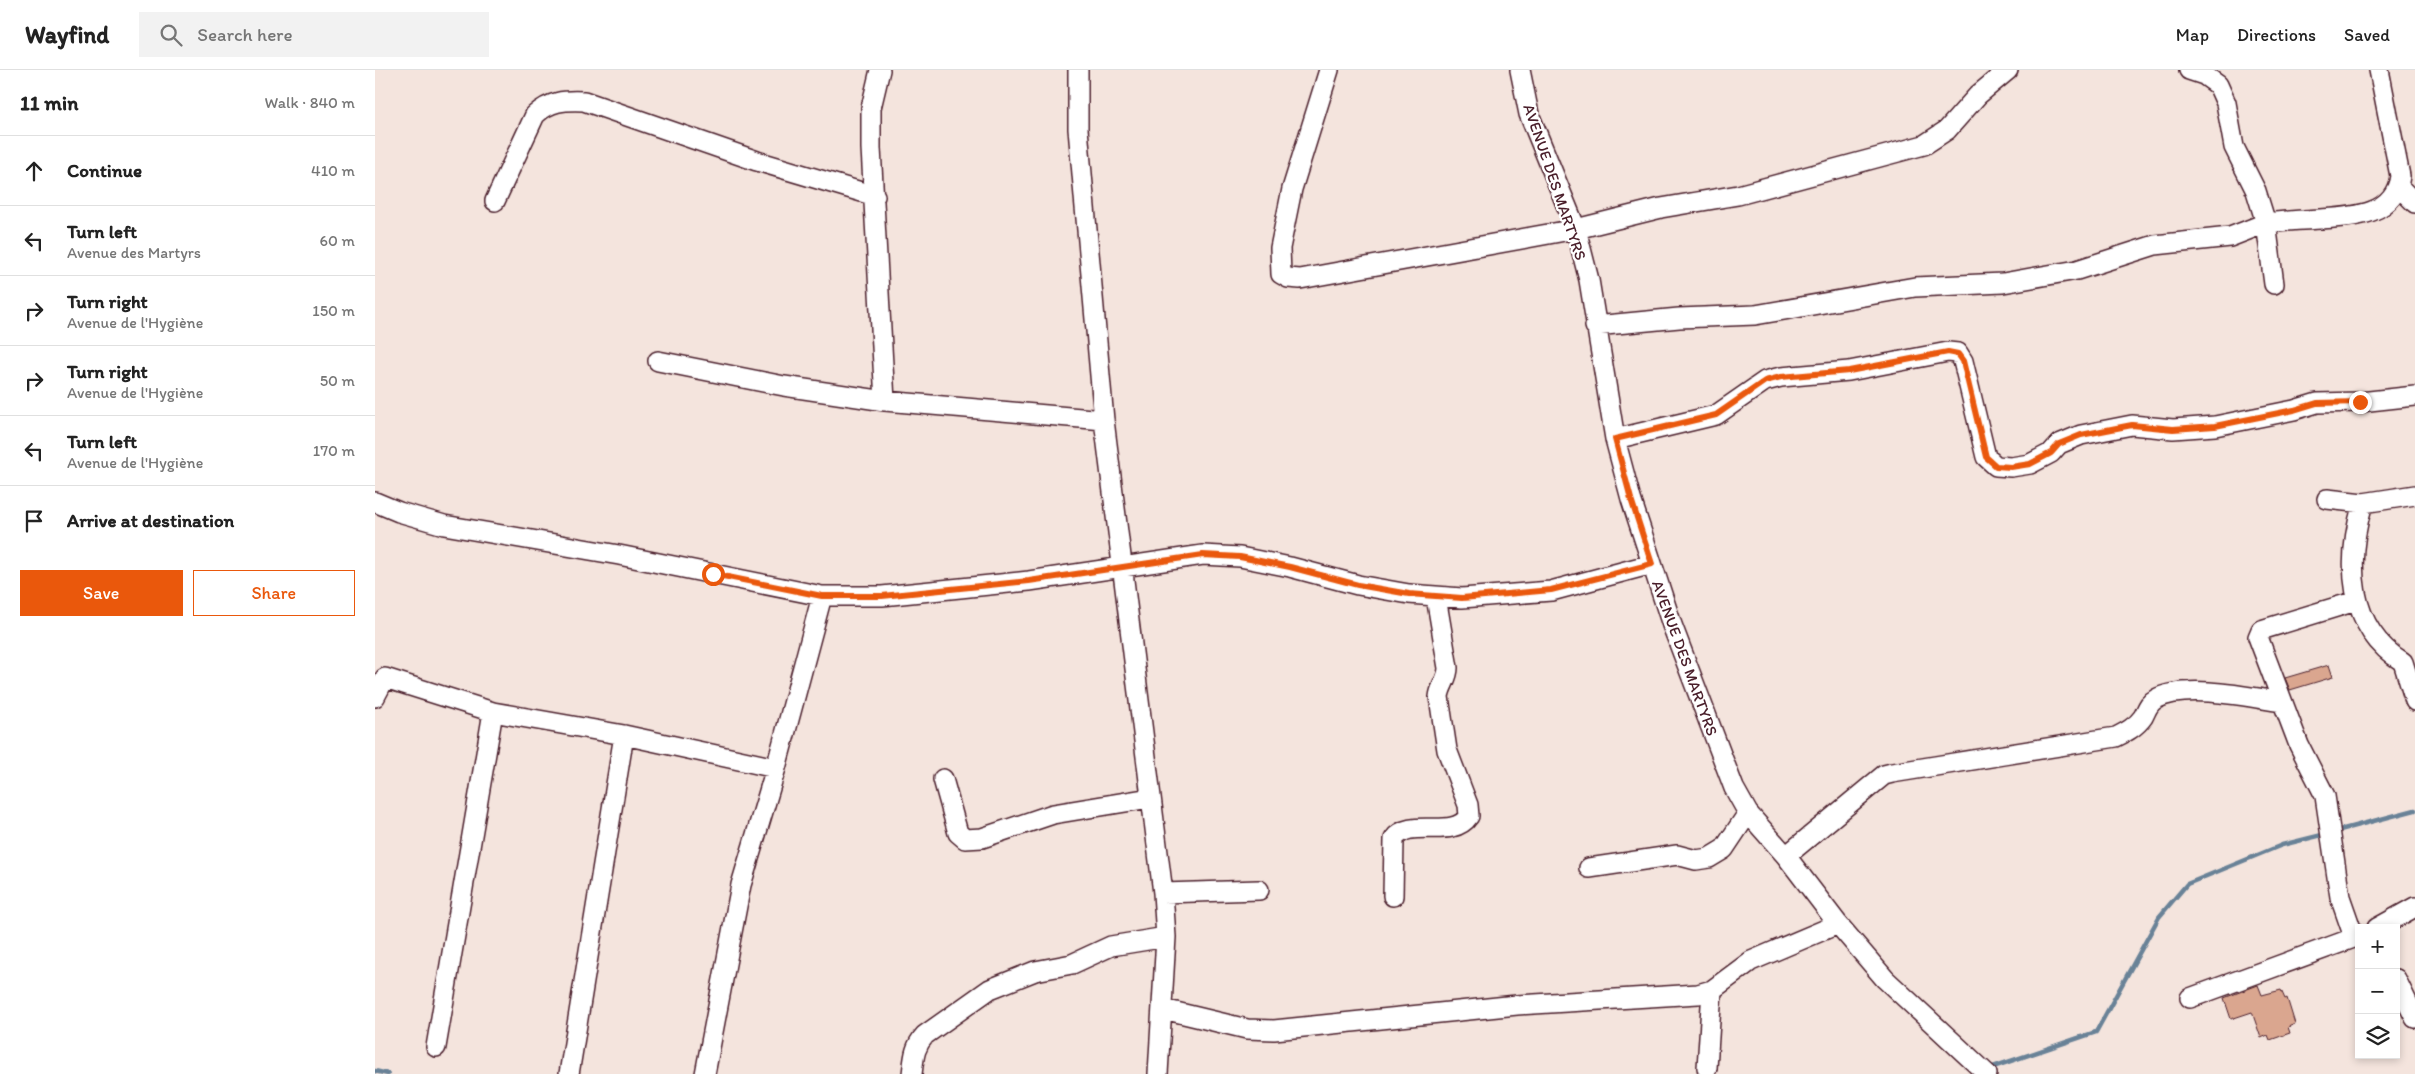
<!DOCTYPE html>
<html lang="en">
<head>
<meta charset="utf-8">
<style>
  body { margin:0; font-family:Itim,sans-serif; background:#f2f2f2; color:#222 }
  .controls { position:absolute; right:15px; bottom:15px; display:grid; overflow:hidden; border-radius:0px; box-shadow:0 2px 8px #0003 }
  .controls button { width:45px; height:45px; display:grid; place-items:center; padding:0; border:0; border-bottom:1px solid #e0e0e0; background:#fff; color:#222; font:25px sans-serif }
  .stop { position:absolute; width:15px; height:15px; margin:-11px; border:4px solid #ea580c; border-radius:50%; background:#fff }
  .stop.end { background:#ea580c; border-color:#fff; box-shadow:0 1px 5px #0008 }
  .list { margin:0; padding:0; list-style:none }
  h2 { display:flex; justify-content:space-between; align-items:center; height:65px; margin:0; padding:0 20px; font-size:21px }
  h2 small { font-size:16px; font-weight:400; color:#767676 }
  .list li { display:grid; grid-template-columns:32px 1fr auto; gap:15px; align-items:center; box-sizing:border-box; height:70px; padding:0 20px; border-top:1px solid #e0e0e0 }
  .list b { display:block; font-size:19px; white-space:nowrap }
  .list p { margin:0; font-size:16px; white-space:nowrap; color:#767676 }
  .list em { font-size:16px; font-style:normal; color:#767676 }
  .actions { display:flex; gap:10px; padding:15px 20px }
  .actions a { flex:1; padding:11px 0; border:1px solid #ea580c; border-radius:0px; text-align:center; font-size:18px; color:#ea580c }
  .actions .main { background:#ea580c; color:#fff }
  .icon { flex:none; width:28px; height:28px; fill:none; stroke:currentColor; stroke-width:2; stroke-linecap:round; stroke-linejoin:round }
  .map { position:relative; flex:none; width:2040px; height:1004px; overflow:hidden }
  header { display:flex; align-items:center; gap:30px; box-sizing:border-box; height:70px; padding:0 25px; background:#fff; border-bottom:1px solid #e0e0e0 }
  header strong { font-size:24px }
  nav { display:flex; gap:28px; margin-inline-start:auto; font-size:18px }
  .search { width:350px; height:45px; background:#f2f2f2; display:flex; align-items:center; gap:12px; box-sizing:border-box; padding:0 18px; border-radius:0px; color:#767676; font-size:19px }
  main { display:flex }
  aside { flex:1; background:#fff }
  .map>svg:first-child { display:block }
</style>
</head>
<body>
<header>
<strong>Wayfind</strong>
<div class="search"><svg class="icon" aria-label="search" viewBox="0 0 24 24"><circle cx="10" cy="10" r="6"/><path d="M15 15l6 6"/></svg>Search here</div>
<nav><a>Map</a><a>Directions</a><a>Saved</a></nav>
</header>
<main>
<aside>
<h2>11 min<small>Walk · 840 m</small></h2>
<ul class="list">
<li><svg class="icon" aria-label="ahead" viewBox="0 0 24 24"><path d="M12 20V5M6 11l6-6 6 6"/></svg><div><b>Continue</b></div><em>410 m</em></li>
<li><svg class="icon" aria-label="left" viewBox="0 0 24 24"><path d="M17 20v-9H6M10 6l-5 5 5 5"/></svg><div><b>Turn left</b><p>Avenue des Martyrs</p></div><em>60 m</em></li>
<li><svg class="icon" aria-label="right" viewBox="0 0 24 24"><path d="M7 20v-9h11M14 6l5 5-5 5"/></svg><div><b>Turn right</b><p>Avenue de l'Hygiène</p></div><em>150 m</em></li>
<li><svg class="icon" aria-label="right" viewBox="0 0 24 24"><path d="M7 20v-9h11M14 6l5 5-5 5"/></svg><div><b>Turn right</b><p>Avenue de l'Hygiène</p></div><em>50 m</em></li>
<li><svg class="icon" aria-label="left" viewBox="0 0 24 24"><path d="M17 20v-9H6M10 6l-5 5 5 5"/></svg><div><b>Turn left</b><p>Avenue de l'Hygiène</p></div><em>170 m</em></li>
<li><svg class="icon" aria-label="arrive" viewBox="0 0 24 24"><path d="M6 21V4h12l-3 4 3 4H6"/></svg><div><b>Arrive at destination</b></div></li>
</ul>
<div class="actions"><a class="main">Save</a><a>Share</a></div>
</aside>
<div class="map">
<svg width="2040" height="1004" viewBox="0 0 2040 1004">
  <rect width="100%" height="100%" fill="#f4e4dd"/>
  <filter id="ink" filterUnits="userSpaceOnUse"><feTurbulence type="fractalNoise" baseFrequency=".02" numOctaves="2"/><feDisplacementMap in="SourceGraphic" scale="10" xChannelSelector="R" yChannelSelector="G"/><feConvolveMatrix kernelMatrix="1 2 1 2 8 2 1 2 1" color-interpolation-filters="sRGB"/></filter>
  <g filter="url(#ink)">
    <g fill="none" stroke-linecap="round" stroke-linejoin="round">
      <!-- stream -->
      <path stroke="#698297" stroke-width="4.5" d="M1961 761 2040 740
        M1612 999 1721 962 1784 847 1812 814 1907 775 1951 764
        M0 1001 13 1004"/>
    </g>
    <!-- building -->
    <path fill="#daa68f" stroke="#4a1f2b" d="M1954 595 1958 607 1915 620 1910 608Z
      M1883 915 1887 925 1906 920 1910 929 1912 928 1920 954 1913 957 1915 963 1895 970 1893 965 1886 968 1877 942 1856 949 1849 928Z"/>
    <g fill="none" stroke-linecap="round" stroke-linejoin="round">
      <defs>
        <path id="street" d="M505 0 496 38V78L510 331
          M703 0V59L729 350 788 823 791 867 783 1004
          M954 0 917 119 905 178 906 204 913 208 925 209 1201 159 1286 138 1363 125 1523 82 1549 75 1572 60 1603 25 1633 0
          M1145 0 1154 44 1201 159 1214 210 1240 369 1256 429 1297 555 1359 718 1373 743 1411 786 1463 854 1510 909 1612 1004
          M2023 116 2040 133
          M120 131 160 45C175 31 189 30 209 31L382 91 500 126
          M1899 214 1891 153C1909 151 1927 150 1945 149 1977 147 2020 146 2025 106L2004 0
          M1220 256 1304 248 1380 245 1540 217 1628 213 1702 200 1780 175 1855 167 1891 153 1881 121 1859 77 1851 33 1843 15 1829 5 1814 0
          M283 291 409 316 510 331 729 350
          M1240 369 1341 345 1390 311 1406 307 1474 301 1573 282 1583 283 1588 291 1611 387 1621 396 1636 397 1655 394 1676 383 1684 374 1706 365 1757 355 1798 359 1840 356 1919 340 1942 333 1985 332 2040 326
          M1952 429 1988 433C1971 490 1972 558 2028 592L2040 631
          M0 432 24 442 69 455 244 485 447 526H507L654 511 828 485 865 487 915 497 983 515 1034 524 1087 528 1176 521 1277 494
          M1988 433 2040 425
          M0 627 10 608 118 642 249 665 401 698
          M568 709 583 763 590 769 607 768 678 744 775 728
          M1411 786 1509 705 1517 703 1741 667C1751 662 1761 657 1768 647 1772 640 1773 633 1781 629 1810 613 1875 627 1907 632
          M1214 798 1302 785 1321 790 1334 788 1349 779 1373 743
          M788 823 884 820
          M1018 826 1019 769C1035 746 1077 771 1094 746L1093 735 1072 680 1064 627C1065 616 1073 609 1073 598L1061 527
          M2002 858 2040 837
          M1979 867 1965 827 1950 726 1924 675 1883 567 1886 560 1981 531
          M2021 909 2040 948
          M1815 928 1984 866
          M788 939 872 959 899 960 1142 935 1323 924 1337 920 1376 891 1463 854
          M61 977 118 642
          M1332 998 1337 920
          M194 1004 249 665
          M330 1004 366 815 401 698 447 526
          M537 1004C539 988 539 977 550 965L615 919 660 901 697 894 736 876 791 867"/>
      </defs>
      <!-- street casing -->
      <use href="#street" stroke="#4a1f2b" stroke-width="22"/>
      <!-- street -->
      <use href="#street" stroke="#fff" stroke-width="19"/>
    </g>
  </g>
  <g fill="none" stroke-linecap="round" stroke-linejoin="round" filter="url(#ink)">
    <!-- route -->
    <path stroke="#ea580c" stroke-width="6" d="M338 504 447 526H507L654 511 828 485 865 487 915 497 983 515 1034 524 1087 528 1176 520 1277 494 1256 429 1240 369 1341 345 1390 311 1406 307 1474 301 1573 282 1583 284 1588 291 1611 387 1621 396 1636 397 1655 394 1676 383 1684 374 1706 365 1757 355 1798 359 1840 356 1919 340 1942 333 1985 332"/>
  </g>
  <g text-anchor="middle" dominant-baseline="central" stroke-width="4.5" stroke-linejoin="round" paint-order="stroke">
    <!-- street labels -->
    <g font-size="16" fill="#4a1f2b" stroke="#fff">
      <text transform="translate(1180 112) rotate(71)">AVENUE DES MARTYRS</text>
      <text transform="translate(1310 588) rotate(70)">AVENUE DES MARTYRS</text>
    </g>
  </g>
</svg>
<div class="controls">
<button>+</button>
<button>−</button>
<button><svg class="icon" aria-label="layers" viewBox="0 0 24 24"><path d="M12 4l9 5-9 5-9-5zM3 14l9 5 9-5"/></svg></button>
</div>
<div class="stop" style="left:338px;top:504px"></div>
<div class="stop end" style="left:1985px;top:332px"></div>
</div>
</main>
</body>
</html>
